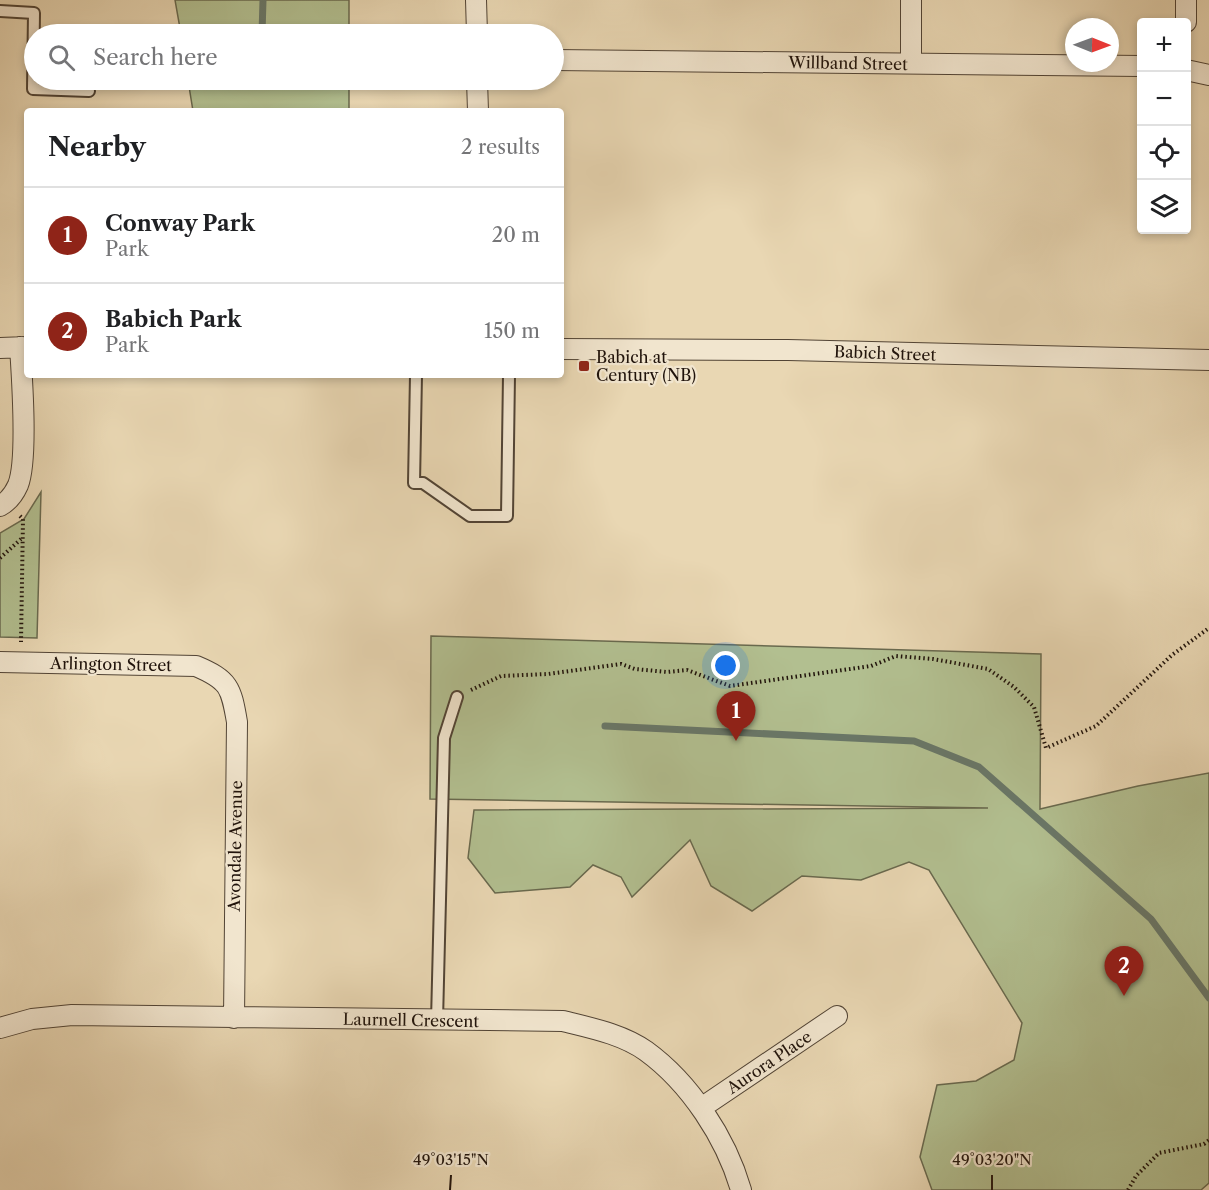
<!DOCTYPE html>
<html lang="en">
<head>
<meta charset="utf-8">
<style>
  body { margin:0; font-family:"Libre Caslon Text",serif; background:#f6f6f6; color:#202124 }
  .controls { position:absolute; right:18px; top:18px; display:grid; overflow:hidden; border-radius:6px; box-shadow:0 3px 9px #0003 }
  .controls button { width:54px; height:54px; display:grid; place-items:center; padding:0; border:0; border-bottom:2px solid #e0e0e0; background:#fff; color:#202124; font:30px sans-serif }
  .compass { position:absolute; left:1065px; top:18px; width:54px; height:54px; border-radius:50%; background:#fff; box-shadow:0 3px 9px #0003; rotate:91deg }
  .you { position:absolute; left:726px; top:666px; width:21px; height:21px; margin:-15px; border:4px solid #fff; border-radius:50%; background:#1a73e8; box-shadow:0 0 0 9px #1a73e833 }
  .badge { display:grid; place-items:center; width:39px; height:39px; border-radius:50%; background:#8f2418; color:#fff; font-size:20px; font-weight:700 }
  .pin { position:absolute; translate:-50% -50px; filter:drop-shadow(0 2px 3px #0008) }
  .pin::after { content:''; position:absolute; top:32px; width:21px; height:18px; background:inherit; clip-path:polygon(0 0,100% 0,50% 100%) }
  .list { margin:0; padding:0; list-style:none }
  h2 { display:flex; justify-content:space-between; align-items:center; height:78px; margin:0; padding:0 24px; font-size:26px }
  h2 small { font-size:20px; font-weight:400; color:#757577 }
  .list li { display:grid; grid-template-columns:39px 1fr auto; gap:18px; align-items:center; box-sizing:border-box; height:96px; padding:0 24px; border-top:2px solid #e0e0e0 }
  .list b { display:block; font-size:22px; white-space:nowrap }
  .list p { margin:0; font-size:20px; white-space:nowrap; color:#757577 }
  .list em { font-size:20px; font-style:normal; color:#757577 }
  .icon { flex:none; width:33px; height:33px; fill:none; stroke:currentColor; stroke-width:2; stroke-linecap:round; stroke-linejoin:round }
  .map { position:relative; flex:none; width:1209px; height:1190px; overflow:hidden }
  .search { position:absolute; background:#fff; box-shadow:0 3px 9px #0003; left:24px; top:24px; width:540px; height:66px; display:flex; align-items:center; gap:15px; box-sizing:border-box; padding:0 21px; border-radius:33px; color:#757577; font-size:22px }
  .panel { position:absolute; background:#fff; box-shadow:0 3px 9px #0003; left:24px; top:108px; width:540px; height:270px; border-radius:6px }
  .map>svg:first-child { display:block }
</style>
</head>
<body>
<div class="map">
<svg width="1209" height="1190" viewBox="0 0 1209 1190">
  <rect width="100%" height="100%" fill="#e9d7b3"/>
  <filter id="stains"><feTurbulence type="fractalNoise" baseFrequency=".00333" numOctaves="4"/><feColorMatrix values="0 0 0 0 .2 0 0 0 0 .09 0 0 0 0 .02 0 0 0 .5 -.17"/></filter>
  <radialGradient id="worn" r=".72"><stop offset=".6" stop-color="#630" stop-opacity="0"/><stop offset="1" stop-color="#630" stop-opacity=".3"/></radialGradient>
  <!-- green -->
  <path fill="#b2bf90" stroke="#69694e" stroke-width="1.5" d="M175 0H349V34H181Z
    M188 80H349V111H193Z
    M41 492 37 638 0 637V533L24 519Z
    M431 636 1041 654 1040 809 1138 786 1209 773V1183L1201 1190H932L920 1157 937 1085 976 1081 1014 1060 1022 1023 929 870 909 862 861 880 802 876 752 911 711 886 690 840 632 897 621 877 593 865 570 887 495 893 468 858 474 810 988 808 430 799Z"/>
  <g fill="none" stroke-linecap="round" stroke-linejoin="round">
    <!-- stream -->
    <path stroke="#697768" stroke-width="7" d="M262 34 263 0
      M605 726 914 741 979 767 1151 919 1209 998"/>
    <defs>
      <path id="lane" d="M0 11 34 13 33 89 89 91
        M416 375 414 483H423L470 516H507L509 375
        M437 1021 444 738 457 697"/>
      <path id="street" d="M476 0 477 34
        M1186 22V0
        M554 60 1142 66
        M911 63V0
        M1186 70 1209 75
        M477 80 478 111
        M0 348 27 347
        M561 349 788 350 1209 360
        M0 506C9 501 14 494 18 485 28 460 22 377 20 347
        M0 662 196 666C229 680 231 687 237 722L234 1018
        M0 1028 32 1019 72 1015 563 1021C591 1028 622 1034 646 1051 690 1083 726 1138 741 1190
        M701 1108 837 1016"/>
    </defs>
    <!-- lane casing -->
    <use href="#lane" stroke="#524435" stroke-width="14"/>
    <!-- street casing -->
    <use href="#street" stroke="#524435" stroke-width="22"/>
    <!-- path -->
    <path stroke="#20130b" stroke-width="4" stroke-dasharray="1.5 3" stroke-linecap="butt" d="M20 516 23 519 21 642
      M0 558 21 539
      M471 690 501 676 548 674 621 664 635 669 667 672 687 670 730 686 871 666 896 656 933 659 988 669 1014 687 1034 707 1046 748 1096 726 1172 655 1209 628
      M1128 1190 1136 1176 1159 1153 1204 1144 1209 1140"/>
    <!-- lane -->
    <use href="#lane" stroke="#f1e5ce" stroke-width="10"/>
    <!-- street -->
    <use href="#street" stroke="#f1e5ce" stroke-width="20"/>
  </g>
  <!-- ticks -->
  <path fill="none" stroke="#20130b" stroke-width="2" d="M450 1190 451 1175M992 1190V1175"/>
  <!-- markers -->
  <rect fill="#8f2418" stroke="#f1e5ce" stroke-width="2" x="578" y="360" width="12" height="12" rx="3"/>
  <g text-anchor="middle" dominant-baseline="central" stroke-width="4.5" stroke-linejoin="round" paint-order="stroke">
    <!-- street labels -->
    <g font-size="16" fill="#20130b" stroke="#f1e5ce">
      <text transform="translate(848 63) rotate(1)">Willband Street</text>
      <text transform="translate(885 353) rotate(2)">Babich Street</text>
      <text transform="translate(111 664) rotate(1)">Arlington Street</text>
      <text transform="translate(235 846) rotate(-89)">Avondale Avenue</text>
      <text transform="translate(411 1020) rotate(1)">Laurnell Crescent</text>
      <text transform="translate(769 1062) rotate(-34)">Aurora Place</text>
    </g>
    <!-- poi labels -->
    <g font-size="16" fill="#20130b" stroke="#f1e5ce" text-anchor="start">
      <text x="596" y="357">Babich at<tspan x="596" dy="18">Century (NB)</tspan></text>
    </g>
  </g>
  <g font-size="15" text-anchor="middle" fill="#20130b" stroke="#f1e5ce" stroke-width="4.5" stroke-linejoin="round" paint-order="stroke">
    <text x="451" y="1165">49°03'15"N</text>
    <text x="992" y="1165">49°03'20"N</text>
  </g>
  <rect width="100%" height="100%" filter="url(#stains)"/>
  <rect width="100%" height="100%" fill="url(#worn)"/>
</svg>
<div class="controls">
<button>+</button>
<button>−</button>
<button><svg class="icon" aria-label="locate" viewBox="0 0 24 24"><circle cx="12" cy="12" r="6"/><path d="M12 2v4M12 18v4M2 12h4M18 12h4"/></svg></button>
<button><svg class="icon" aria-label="layers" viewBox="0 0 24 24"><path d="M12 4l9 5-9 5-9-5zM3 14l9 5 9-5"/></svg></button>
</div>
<svg class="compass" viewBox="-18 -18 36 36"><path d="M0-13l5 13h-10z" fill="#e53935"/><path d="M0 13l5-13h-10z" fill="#757577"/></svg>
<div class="you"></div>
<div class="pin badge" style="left:736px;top:741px">1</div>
<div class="pin badge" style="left:1124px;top:996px">2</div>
<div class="search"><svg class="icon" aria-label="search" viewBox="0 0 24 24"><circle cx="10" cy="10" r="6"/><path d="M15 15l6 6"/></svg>Search here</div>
<section class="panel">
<h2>Nearby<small>2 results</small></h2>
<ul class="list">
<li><span class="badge">1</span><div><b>Conway Park</b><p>Park</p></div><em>20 m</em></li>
<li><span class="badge">2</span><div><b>Babich Park</b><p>Park</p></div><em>150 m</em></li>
</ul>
</section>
</div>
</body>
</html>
